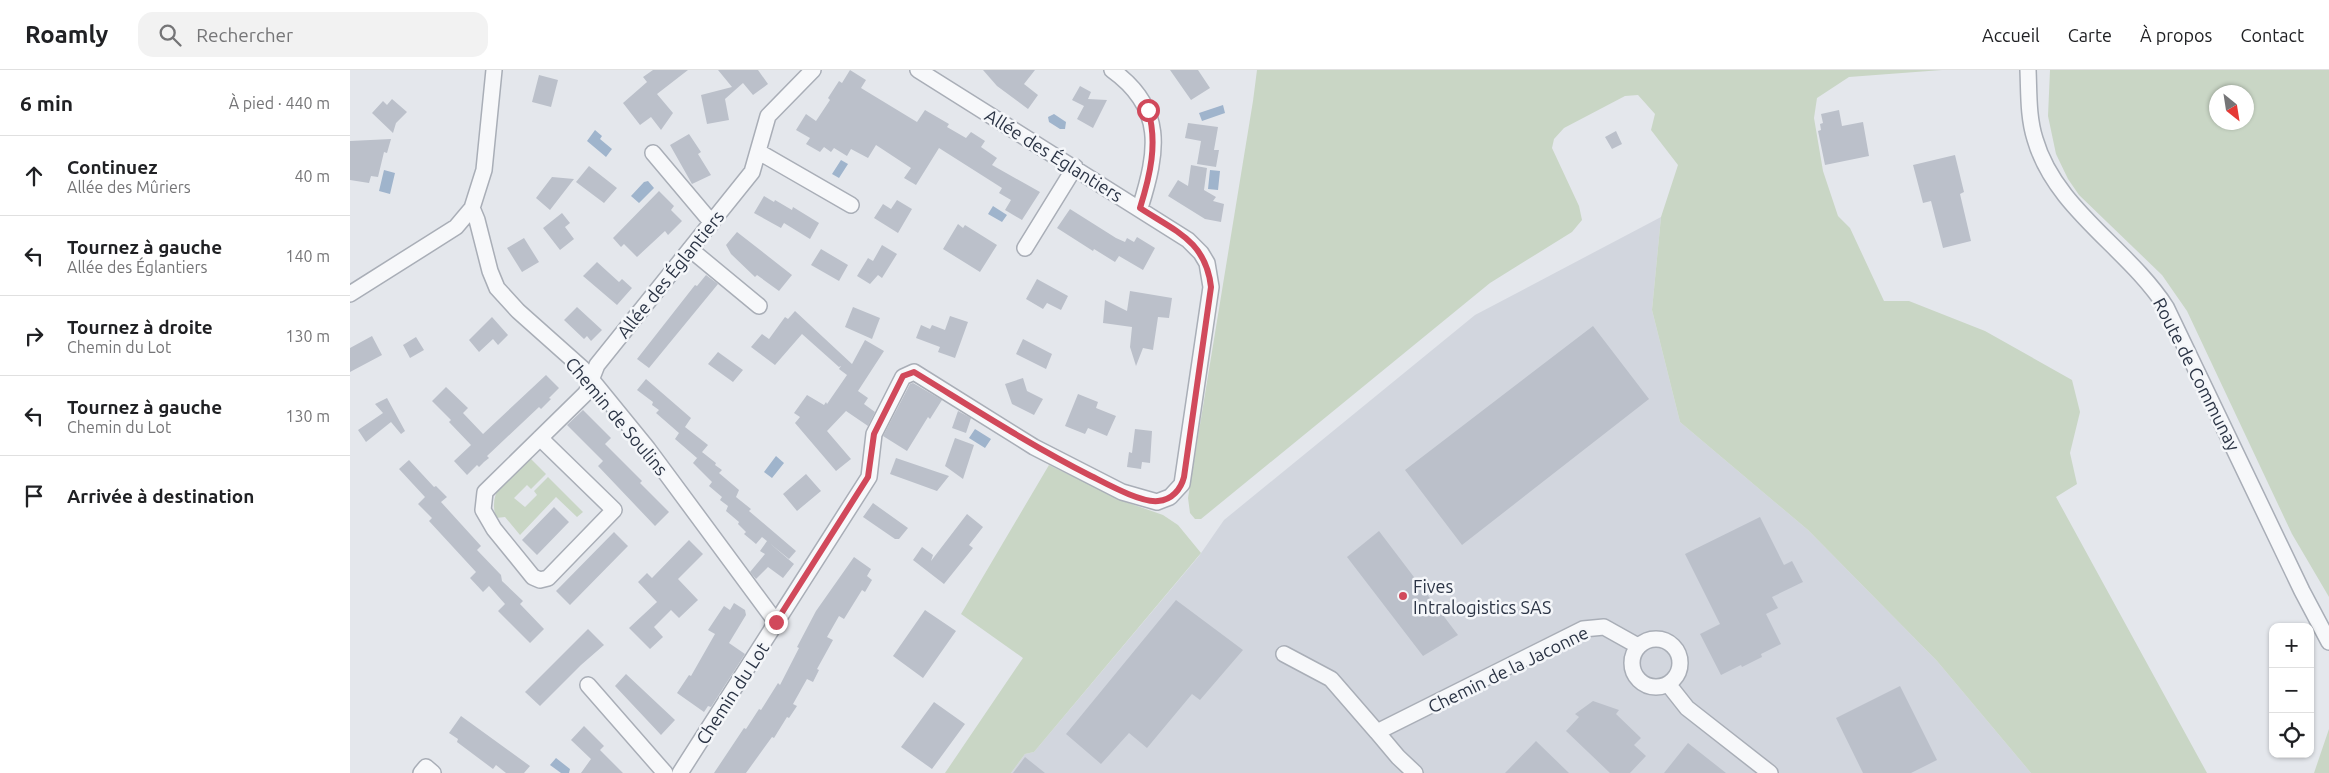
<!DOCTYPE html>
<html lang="fr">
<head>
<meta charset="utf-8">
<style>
  body { margin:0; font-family:Ubuntu,sans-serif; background:#f2f2f2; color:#202124 }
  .controls { position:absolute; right:15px; bottom:15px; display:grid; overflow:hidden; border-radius:10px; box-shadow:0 1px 4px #0004 }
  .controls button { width:45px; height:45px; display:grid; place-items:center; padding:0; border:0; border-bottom:1px solid #e0e0e0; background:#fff; color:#202124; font:25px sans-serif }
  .compass { position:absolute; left:1859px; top:15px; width:45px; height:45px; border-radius:50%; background:#fff; box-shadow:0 1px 4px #0004; rotate:150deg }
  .stop { position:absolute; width:15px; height:15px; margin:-11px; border:4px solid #d1495b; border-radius:50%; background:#fff }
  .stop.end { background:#d1495b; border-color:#fff; box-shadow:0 1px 5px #0008 }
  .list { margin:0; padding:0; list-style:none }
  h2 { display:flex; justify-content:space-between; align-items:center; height:65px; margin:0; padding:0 20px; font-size:21px }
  h2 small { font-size:16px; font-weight:400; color:#757577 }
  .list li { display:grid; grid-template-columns:32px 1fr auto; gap:15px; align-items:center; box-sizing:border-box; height:80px; padding:0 20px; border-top:1px solid #e0e0e0 }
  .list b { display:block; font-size:19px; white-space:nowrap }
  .list p { margin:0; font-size:16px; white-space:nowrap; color:#757577 }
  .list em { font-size:16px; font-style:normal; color:#757577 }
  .icon { flex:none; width:28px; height:28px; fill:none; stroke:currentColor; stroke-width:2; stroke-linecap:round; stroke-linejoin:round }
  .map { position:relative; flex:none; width:1979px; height:703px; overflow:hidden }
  header { display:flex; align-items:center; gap:30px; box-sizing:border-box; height:70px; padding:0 25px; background:#fff; border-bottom:1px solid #e0e0e0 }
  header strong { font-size:24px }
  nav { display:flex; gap:28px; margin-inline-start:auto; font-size:18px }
  .search { width:350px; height:45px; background:#f2f2f2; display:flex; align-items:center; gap:12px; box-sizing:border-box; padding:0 18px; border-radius:15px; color:#757577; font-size:19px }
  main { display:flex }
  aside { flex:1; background:#fff }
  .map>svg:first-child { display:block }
</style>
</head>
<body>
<header>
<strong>Roamly</strong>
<div class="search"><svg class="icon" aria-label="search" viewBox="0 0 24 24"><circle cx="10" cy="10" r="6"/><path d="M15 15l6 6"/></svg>Rechercher</div>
<nav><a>Accueil</a><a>Carte</a><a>À propos</a><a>Contact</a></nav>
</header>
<main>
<aside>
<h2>6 min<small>À pied · 440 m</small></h2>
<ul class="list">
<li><svg class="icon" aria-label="ahead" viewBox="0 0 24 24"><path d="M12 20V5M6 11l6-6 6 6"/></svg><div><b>Continuez</b><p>Allée des Mûriers</p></div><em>40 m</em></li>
<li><svg class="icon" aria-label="left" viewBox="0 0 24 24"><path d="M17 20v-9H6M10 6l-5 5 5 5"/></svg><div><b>Tournez à gauche</b><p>Allée des Églantiers</p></div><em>140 m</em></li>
<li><svg class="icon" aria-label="right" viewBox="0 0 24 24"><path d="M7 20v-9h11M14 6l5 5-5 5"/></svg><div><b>Tournez à droite</b><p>Chemin du Lot</p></div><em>130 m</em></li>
<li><svg class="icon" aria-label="left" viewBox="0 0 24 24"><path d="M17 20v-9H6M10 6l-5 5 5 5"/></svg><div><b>Tournez à gauche</b><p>Chemin du Lot</p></div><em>130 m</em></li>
<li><svg class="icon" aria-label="arrive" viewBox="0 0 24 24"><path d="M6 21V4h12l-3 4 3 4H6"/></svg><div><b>Arrivée à destination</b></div></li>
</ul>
</aside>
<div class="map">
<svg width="1979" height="703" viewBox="0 0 1979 703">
  <rect width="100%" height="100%" fill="#e4e7ec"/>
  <!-- built -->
  <path fill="#d2d6de" d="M1311 147 1302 240 1330 352 1458 460 1587 591 1681 703H661L675 684 684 682 849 486 874 450 1125 245Z"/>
  <!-- green -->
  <path fill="#c9d6c5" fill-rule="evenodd" d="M907 0H1592L1499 7 1467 28 1464 48 1473 101 1488 146 1500 158 1534 231H1559L1635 261 1722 310 1730 342 1720 383 1727 414 1706 427 1857 703H1681L1587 591 1458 460 1330 352 1302 240 1311 147 1328 95 1301 60 1305 44 1288 25 1275 26 1214 58 1204 69 1202 78 1229 136 1232 150 1222 162 1140 213 851 449H845L840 443 838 428 903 31Z
    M1700 0H1979V527L1942 464 1837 241 1812 205 1729 125 1718 109 1706 84 1698 46ZM1866 22H1896V52H1866Z
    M179 387 196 404 181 419 177 415 164 428 175 437 187 425 184 421 198 407 233 442 227 447 206 427 170 465 155 447 146 448C137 418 160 406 179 387Z
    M699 395 773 431 813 445 828 455 851 483 684 682 675 684 661 703H595L673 588 611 544Z
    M1979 659V703H1964Z"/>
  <!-- water -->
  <path fill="#9fb4cc" d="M873 35 875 43 852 51 849 43Z
    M704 44 716 52 715 59H710L699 52 698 47Z
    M245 60 252 66 250 69 262 79 256 87 237 71Z
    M491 90 498 94 489 108 482 104Z
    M34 100 45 103 40 124 29 121Z
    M860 100 870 101 868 120 858 119Z
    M298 111 304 118 289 133 281 126 294 112Z
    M643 136 657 145 652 152 638 144Z
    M625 359 641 369 635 378 619 368Z
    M426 386 434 393 422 408 414 402Z
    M206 688 220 699 219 703H211L200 695Z"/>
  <!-- building -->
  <path fill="#bbc0ca" d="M303 0H338L307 24 323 43 311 60 301 47 290 55 273 33 297 12 293 7Z
    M368 0H408L418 14 403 25 393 13 375 29 379 50 357 54 351 25 382 17Z
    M500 0 516 10 511 18 567 52 575 40 599 54 597 57 616 68 621 62 635 71 631 77 647 88 642 95 690 122 672 150 655 140 661 130 649 123 652 118 589 78 566 115 554 108 561 98 526 75 518 88 501 79 497 86 484 78 481 82 474 77 470 82 456 74 460 68 446 60 456 44 466 51 480 30 478 28 489 11 492 13Z
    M633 0H685L674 14 688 25 678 39 647 16Z
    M820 0H848L860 18 841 30Z
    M189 5 208 10 201 37 182 32Z
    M730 16 741 22 738 29 757 30 743 58 727 49 734 36 722 30Z
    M42 29 57 42 46 53 43 63 22 43 33 31 37 35Z
    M1489 40 1492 56 1513 52 1519 86 1475 95 1468 61 1471 60 1470 54 1473 53 1471 44Z
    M838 53 868 57 864 80H869L866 97 847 94 851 71 835 68Z
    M1266 61 1272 74 1262 79 1255 67Z
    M339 64 351 82 348 84 361 105 342 114 320 75Z
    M41 69 37 83 34 82 28 107 21 106 19 113 0 110V71Z
    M1605 85 1614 122 1610 124 1621 171 1593 178 1581 131 1573 133 1563 95Z
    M841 95 857 98 854 120 866 127 863 131 874 134 871 152 855 149 818 126 828 110 838 116Z
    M239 96 267 118 254 133 226 112Z
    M202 107 224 109 200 140 186 128Z
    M309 121 324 136 321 140 332 151 318 165 315 161 287 187 274 174 271 177 263 168Z
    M414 126 424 132 425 130 442 140 443 137 469 153 460 169 434 153 431 158 404 143Z
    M547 130 562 139 548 163 524 148 533 134 541 139Z
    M720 139 766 168 775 172 777 168 784 172 787 167 805 178 793 200 769 186 765 192 744 179 743 181 707 158Z
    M212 143 220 153 215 157 224 169 210 180 193 158Z
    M608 154 613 158 615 155 647 175 630 202 593 179Z
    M387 162 442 205 429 221 407 205 405 207 381 184 376 175Z
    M174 168 189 192 172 202 157 178Z
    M532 175 547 184 532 208 528 205 520 214 507 206 518 188 523 191Z
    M471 179 498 195 489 211 461 195Z
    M247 192 269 212 272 209 282 218 267 235 233 206Z
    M356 205 368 214 299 298 287 289 345 215 347 216Z
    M687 209 718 226 711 240 697 233 693 239 676 229Z
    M780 221 822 228 819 248 808 247 803 280 793 278 786 296 780 277 782 257 753 253 755 230 777 241Z
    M227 237 252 260 241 271 237 266 234 269 214 250Z
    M503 237 530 248 522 269 495 257Z
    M445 241 502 294 515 270 534 281 508 321 518 328 514 334 525 342 518 356 496 341 477 361 501 389 486 401 445 353 450 347 444 343 457 325 474 335 476 332 477 334 497 305 489 299 491 296 489 297 452 264 425 295 401 277 412 264 419 269 435 247 438 249Z
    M600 246 618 252 605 288 588 282 590 277 566 268 571 255 580 259 582 255 595 260Z
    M142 247 158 265 148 275 143 269 129 282 119 270Z
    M1243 256 1299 329 1112 475 1055 400Z
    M22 266 32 285 0 302V278Z
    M66 267 74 280 60 288 53 275Z
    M673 269 702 284 696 299 666 284Z
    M368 282 393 300 383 312 358 294Z
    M196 305 209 318 199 328 201 329 191 339 189 337 137 386 139 388 134 392 129 397 127 395 117 405 104 391 121 375 99 352 101 350 82 331 96 317 118 338 113 343 133 364Z
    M673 308 677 321 693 329 684 345 662 334 655 314Z
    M296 309 341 348 335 357 358 375 347 388 325 369 329 363 306 343 309 340 302 335 303 332 287 320Z
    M563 313 592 330 580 349 578 347 557 381 533 366 560 314Z
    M728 324 748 332 746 338 766 346 757 366 738 358 735 364 715 356Z
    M37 328 55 361 51 364 41 352 16 372 8 360 33 343 25 334Z
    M233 340 261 368 255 374 292 411 290 413 319 442 305 456 248 396 253 391 217 355Z
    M608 341 621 348 616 363 602 358Z
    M785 359 802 361 800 393 792 392 791 399 777 397 779 382 782 383Z
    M605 368 624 375 613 409 595 396Z
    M352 382 366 393 365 395 372 400 369 403 389 420 386 427 401 439 399 441 446 481 439 489 412 467 406 474 394 464 396 462 388 454 389 452 376 441 378 436 370 430 372 427 359 416 362 412 343 393Z
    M546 388 599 406 587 421 540 404Z
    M59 390 84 417 86 416 97 427 91 432 131 476 127 480 151 505 152 511 173 531 170 534 194 559 180 573 148 541 155 534 139 516 133 522 120 508 126 502 79 451 82 448 68 434 75 427 49 399Z
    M456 404 471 421 447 441 433 424Z
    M523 433 558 458 549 469H545L513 447Z
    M204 437 219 452 187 485 172 470Z
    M617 444 633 457 619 475 623 478 594 514 563 490 572 477 583 485 581 491Z
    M1410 447 1434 495 1442 491 1453 512 1422 527 1428 538 1416 544 1431 574 1411 584 1412 587 1392 597 1391 595 1371 605 1350 564 1370 554 1335 484Z
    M1029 461 1108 565 1073 586 997 487Z
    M264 462 278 476 220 535 206 521Z
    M339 470 353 484 328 509 348 530 329 548 321 540 304 557 313 567 300 579 279 558 307 532 288 512 297 503 302 508Z
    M417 471 444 494 433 508 418 497 406 509 400 502 415 484 410 481Z
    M504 487 521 499 517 506 522 510 515 522 512 520 494 549 489 546 477 567 483 570 467 599 469 600 463 612 457 609 443 634 447 636 439 648 437 647 424 668 422 667 396 703H364L394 658 396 659 409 639 411 640 428 613 430 615 449 578 447 577 466 541Z
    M826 530 893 580 850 630 842 624 797 678 779 663 751 694 716 664Z
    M384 533 395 540 396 545 379 573 395 584 361 637 358 636 354 642 327 623 339 605 341 606 365 564 358 560 374 536 380 540Z
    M575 540 606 561 573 608 543 586Z
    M238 559 254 575 231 595 190 636 175 622Z
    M276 604 325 650 311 665 265 616Z
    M1550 616 1587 690 1561 703H1513L1486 648Z
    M1243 631 1269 640 1266 644 1291 668 1284 675 1296 686 1280 703H1260L1216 661 1229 647 1225 644Z
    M584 632 615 654 582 699 551 677Z
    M111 646 180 696 174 703H156L146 695 143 699 107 672 108 669 99 663Z
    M234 656 254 676 250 680 273 703H231L241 689 221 670Z
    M1186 671 1219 703H1155Z
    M1338 673 1376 703H1314Z
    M675 687 695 703H663Z"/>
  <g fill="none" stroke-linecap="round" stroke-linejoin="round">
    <defs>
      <path id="minor" d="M762 0C815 38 808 81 790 138
        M1678 0C1679 23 1678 47 1685 69 1705 139 1778 178 1816 237L1952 521 1979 572
        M409 82 501 135
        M303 83 362 153
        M122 138 127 150 140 201 147 218 168 241 232 298 298 379 426 552
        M675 178 725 97
        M340 179 409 236
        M0 224 106 157 122 138 134 100 144 0
        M190 368 264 440 198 508 190 510 183 507 144 459 133 440 135 422 236 323 247 295 402 102 418 46 463 0
        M1282 593a24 24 0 1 1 48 0a24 24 0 1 1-48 0Z
        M934 584 981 609 1027 662
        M1318 614 1337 638 1420 703
        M238 615 315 703
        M71 703 76 697 83 703
        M330 703 519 407 524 364 553 307 564 302 684 377 772 422 807 432 820 427 832 414 861 217 857 193 851 183 838 170 568 0
        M1065 703 1048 687 1027 662 1233 559 1254 557 1288 576"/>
    </defs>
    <!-- minor casing -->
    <use href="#minor" stroke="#a9aeb7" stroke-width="18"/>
    <!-- minor -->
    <use href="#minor" stroke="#f7f8fa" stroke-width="15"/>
  </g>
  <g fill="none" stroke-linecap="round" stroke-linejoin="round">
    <!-- route -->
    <path stroke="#d1495b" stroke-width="6" d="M426 552 518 407 524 364 553 306 564 302C623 338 680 375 741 406 757 414 791 433 808 431 822 430 831 419 834 407L861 217C856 171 825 161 790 138 800 106 808 73 798 40"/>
  </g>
  <!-- markers -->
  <circle fill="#d1495b" stroke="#f4f6f9" stroke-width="2" cx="1053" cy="526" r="5"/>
  <g text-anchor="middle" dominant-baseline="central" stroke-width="5" stroke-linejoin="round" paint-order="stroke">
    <!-- street labels -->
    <g font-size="18" fill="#2b3445" stroke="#f4f6f9">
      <text transform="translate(704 85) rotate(32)">Allée des Églantiers</text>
      <text transform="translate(320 204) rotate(-51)">Allée des Églantiers</text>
      <text transform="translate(1847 304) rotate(63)">Route de Communay</text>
      <text transform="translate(267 346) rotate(50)">Chemin de Soulins</text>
      <text transform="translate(1158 599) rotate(-26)">Chemin de la Jaconne</text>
      <text transform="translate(382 623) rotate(-57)">Chemin du Lot</text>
    </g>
    <!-- poi labels -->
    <g font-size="18" fill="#2b3445" stroke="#f4f6f9" text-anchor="start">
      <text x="1063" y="516">Fives<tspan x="1063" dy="21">Intralogistics SAS</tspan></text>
    </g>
  </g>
</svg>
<div class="controls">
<button>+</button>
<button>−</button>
<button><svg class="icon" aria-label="locate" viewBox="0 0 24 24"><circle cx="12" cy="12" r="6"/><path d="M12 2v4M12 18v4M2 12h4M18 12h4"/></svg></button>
</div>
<svg class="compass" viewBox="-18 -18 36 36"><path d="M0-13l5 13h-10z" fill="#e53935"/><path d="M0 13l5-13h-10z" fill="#757577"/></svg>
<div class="stop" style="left:798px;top:40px"></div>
<div class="stop end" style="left:426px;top:552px"></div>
</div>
</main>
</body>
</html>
